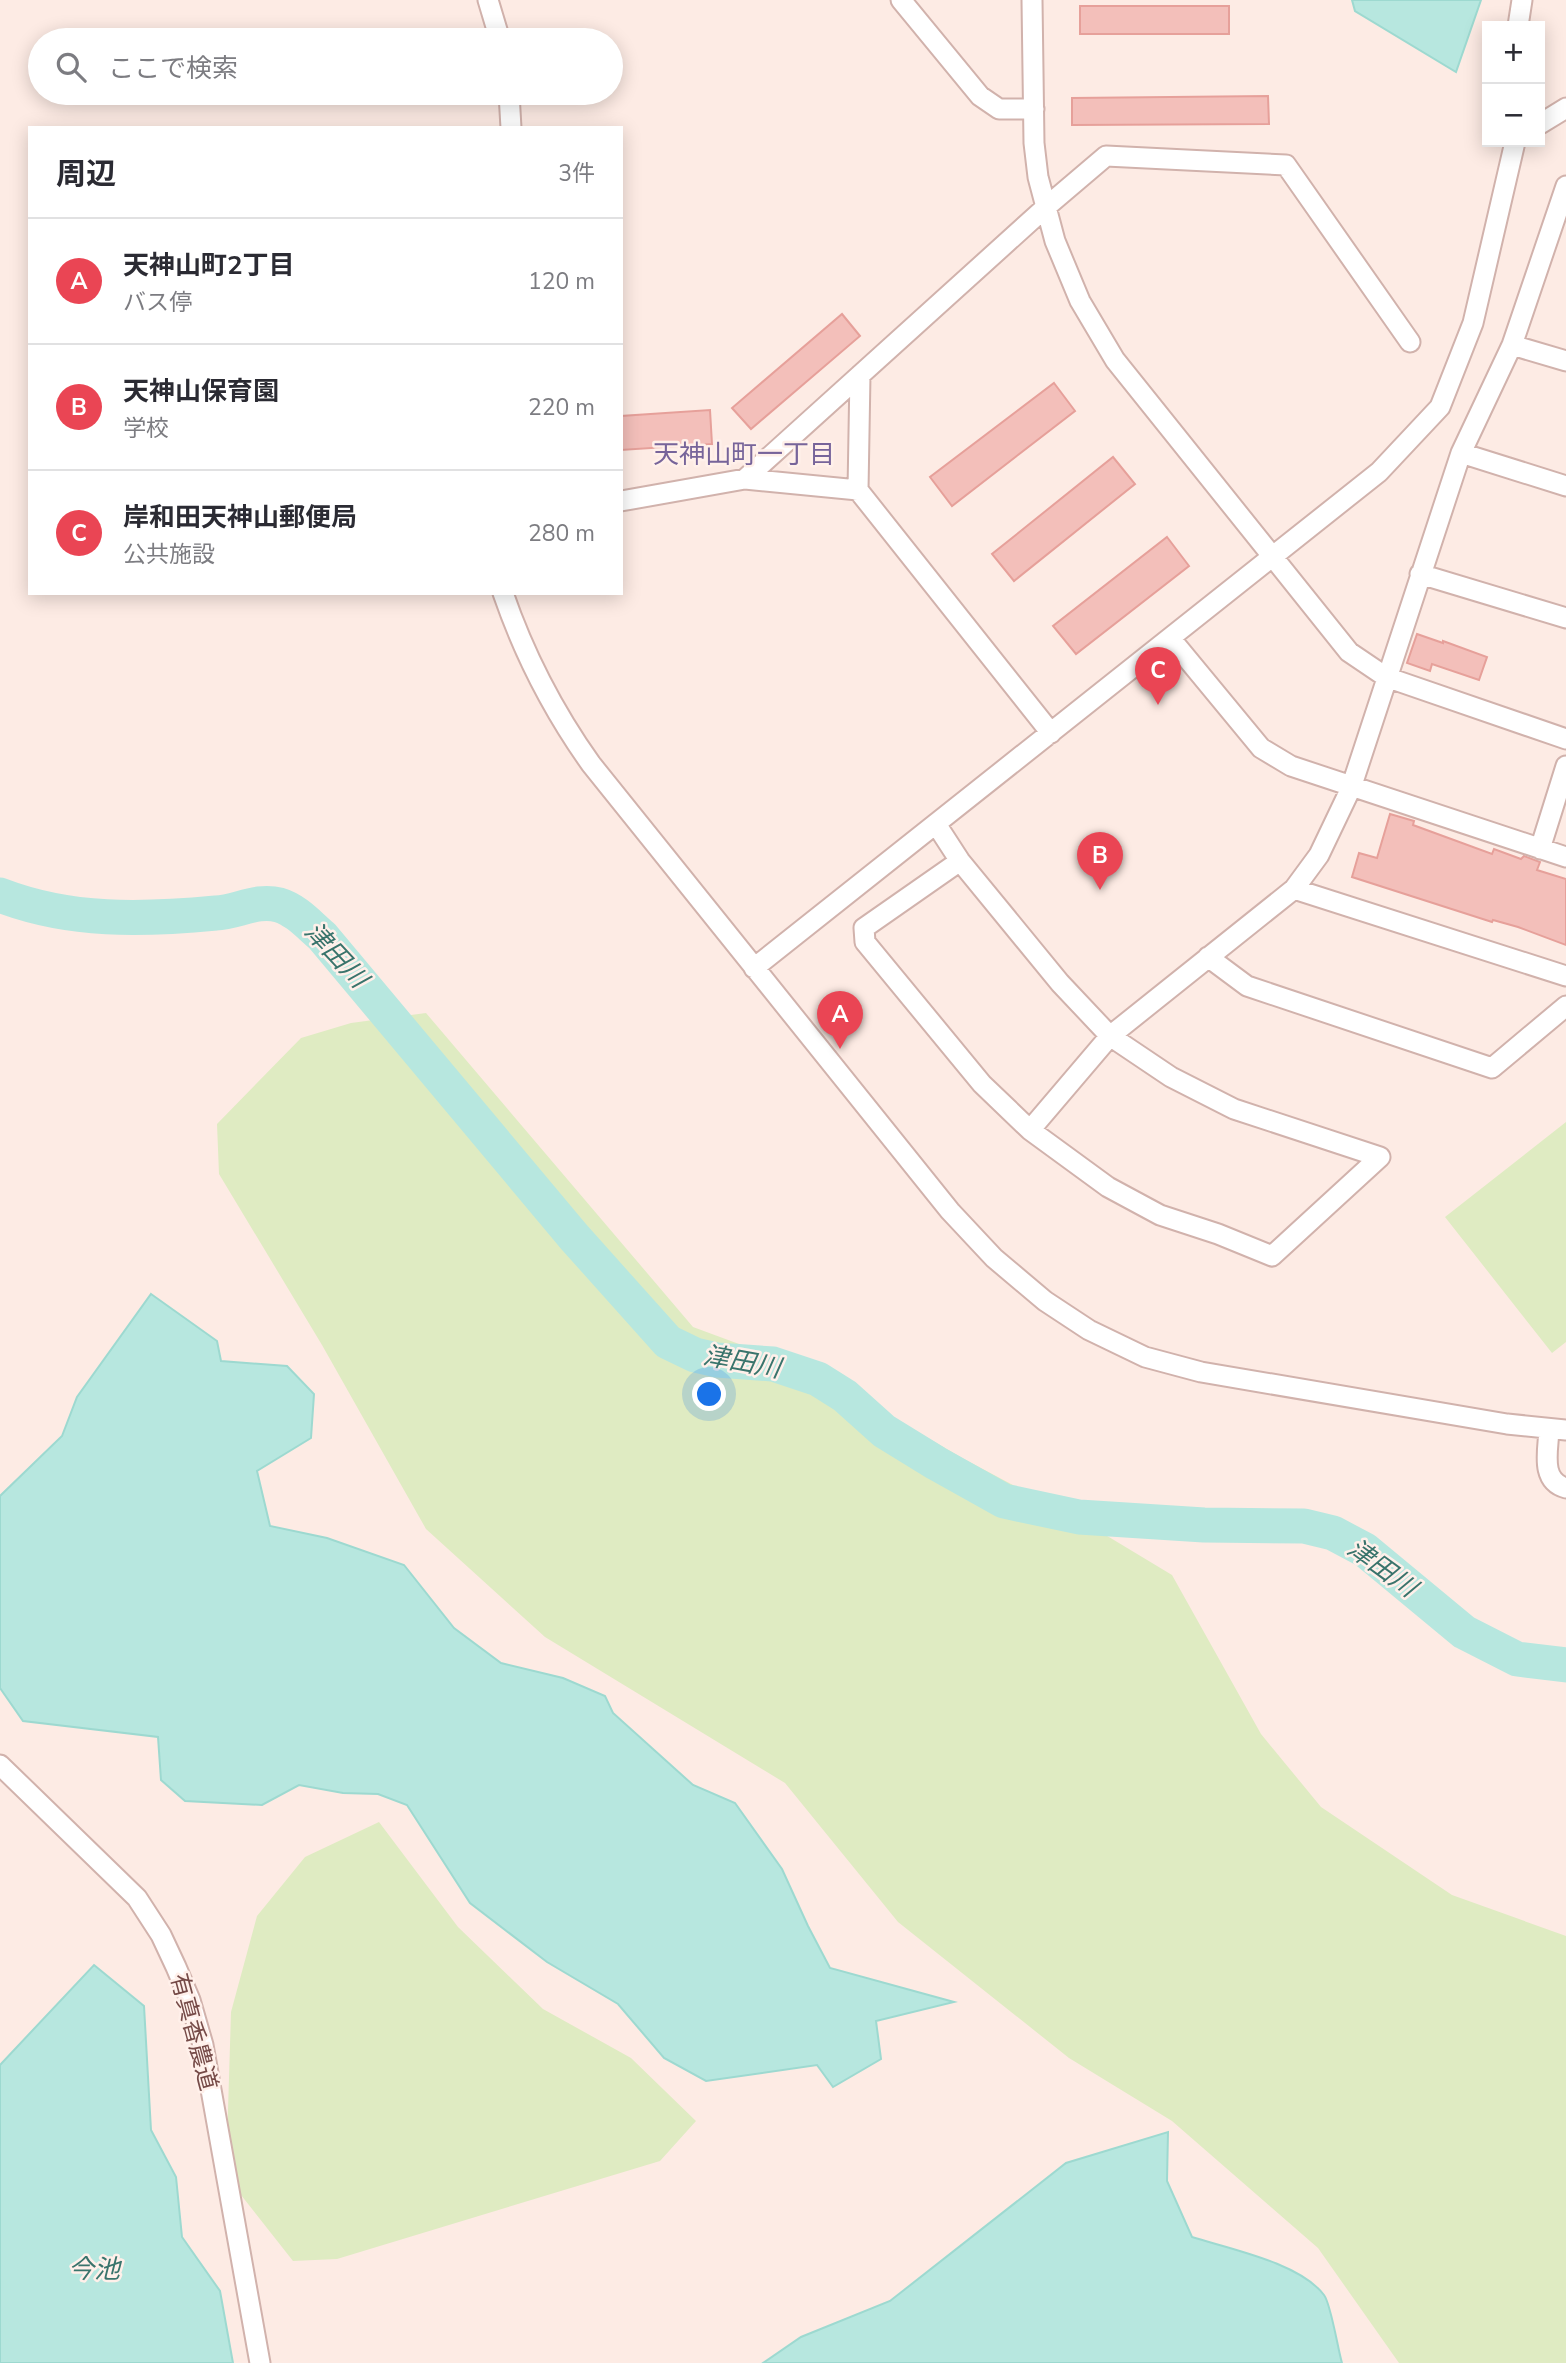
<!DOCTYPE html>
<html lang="ja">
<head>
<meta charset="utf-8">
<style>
  body { margin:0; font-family:"Nunito Sans","Noto Sans JP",sans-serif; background:#f7f7f7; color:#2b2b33 }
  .controls { position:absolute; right:21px; top:21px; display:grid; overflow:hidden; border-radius:0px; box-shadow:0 4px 18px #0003 }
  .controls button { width:63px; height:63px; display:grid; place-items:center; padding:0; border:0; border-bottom:2px solid #e1e1e2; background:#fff; color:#2b2b33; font:35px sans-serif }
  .you { position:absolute; left:710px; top:1395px; width:24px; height:24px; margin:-18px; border:5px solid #fff; border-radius:50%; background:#1a73e8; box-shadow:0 0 0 10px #1a73e833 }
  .badge { display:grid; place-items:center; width:46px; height:46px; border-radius:50%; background:#ea4554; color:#fff; font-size:23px; font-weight:700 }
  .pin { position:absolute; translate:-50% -58px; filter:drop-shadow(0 2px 4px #0008) }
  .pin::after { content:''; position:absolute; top:37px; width:24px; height:21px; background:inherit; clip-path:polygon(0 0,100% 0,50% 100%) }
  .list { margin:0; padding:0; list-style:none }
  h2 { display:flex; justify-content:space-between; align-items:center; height:91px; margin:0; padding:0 28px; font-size:30px }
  h2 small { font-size:23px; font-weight:400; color:#7c7c81 }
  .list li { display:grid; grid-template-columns:46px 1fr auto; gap:21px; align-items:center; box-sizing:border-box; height:126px; padding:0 28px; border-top:2px solid #e1e1e2 }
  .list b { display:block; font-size:26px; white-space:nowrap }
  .list p { margin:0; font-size:23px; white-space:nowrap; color:#7c7c81 }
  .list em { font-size:23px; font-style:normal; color:#7c7c81 }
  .icon { flex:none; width:38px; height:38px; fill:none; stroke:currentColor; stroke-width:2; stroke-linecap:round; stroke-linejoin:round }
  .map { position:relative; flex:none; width:1566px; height:2363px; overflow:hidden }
  .search { position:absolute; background:#fff; box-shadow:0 4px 18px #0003; left:28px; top:28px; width:595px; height:77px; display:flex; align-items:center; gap:18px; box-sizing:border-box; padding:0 24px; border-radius:38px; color:#7c7c81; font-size:26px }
  .panel { position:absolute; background:#fff; box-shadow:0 4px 18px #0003; left:28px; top:126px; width:595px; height:469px; border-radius:0px }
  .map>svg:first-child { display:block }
</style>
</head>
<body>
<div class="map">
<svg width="1566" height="2363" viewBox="0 0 1566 2363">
  <rect width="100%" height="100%" fill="#fdebe4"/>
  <!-- green -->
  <path fill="#dfebc2" d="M426 1013 693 1327 815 1372 964 1459 1094 1528 1172 1575 1261 1734 1321 1807 1452 1895 1566 1936V2363H1399L1318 2248 1172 2121 1069 2058 898 1922 785 1783 545 1637 426 1529 322 1345 219 1174 217 1124 301 1038 351 1023Z
    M1566 1122V1342L1552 1353 1445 1217Z
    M379 1822 458 1927 543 2009 631 2058 696 2121 660 2161 337 2259 293 2261 226 2176 231 2012 257 1916 305 1857Z"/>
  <!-- water -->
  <path fill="#b7e7df" stroke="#9dd9d0" stroke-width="2" d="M1352 0H1481L1456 72 1355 11Z
    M151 1294 217 1341 221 1361 287 1366 314 1394 311 1438 257 1471 270 1526 327 1538 404 1565 454 1628 501 1663 563 1678 605 1696 613 1713 693 1785 735 1803 782 1869 808 1926 830 1968 954 2002 876 2021 881 2059 833 2087 817 2065 706 2081 664 2058 618 2004 547 1962 470 1903 407 1805 378 1794 343 1793 299 1785 262 1805 185 1801 161 1780 158 1737 23 1721 0 1688V1496L62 1436 77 1397Z
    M94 1965 144 2006 151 2130 176 2177 182 2237 220 2291 233 2363H0V2065Z
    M1168 2132 1167 2181 1192 2237C1230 2249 1300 2263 1324 2295 1331 2304 1338 2350 1342 2363H763L801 2337 890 2301 1066 2163Z"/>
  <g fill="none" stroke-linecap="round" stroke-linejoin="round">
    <!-- river -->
    <path stroke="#b7e7df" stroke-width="35" d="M0 895C70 922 142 920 216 913 237 912 257 899 279 905 296 910 309 925 322 936L574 1237 668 1342 695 1355 717 1360 773 1364 818 1379 845 1396 884 1431 936 1463 1004 1501 1079 1517 1204 1525 1304 1526 1333 1533 1365 1550 1464 1632 1517 1659 1566 1665"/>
  </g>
  <!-- building -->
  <path fill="#f3bfba" stroke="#e6a09a" stroke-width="2" d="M1080 6H1229V34H1080Z
    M1268 96 1269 124 1072 125V98Z
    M842 314 860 336 751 429 732 408Z
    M1054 383 1075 411 952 506 930 477Z
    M710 410 712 444 621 450V416Z
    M1113 457 1135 484 1014 581 992 554Z
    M1167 537 1189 566 1076 654 1053 626Z
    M1417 634 1443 643V641L1487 657 1479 680 1432 664 1430 671 1407 663Z
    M1390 814 1414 821 1413 825 1492 854 1494 849 1521 859 1524 856 1540 862 1537 870 1566 879V945L1518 927 1493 920 1492 922 1352 877 1359 853 1377 858Z"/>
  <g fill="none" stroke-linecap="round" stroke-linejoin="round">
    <defs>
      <path id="minor" d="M488 0 500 40
        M901 0 980 96 999 109H1034
        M1032 0 1034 143 1038 177 1055 241 1080 301 1115 360 1349 652 1386 677 1566 739
        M1518 26 1522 0
        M509 93 511 128
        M1540 124 1566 108
        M1512 345 1566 361
        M1461 453 1566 486
        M745 479 1046 207 1106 156 1286 165 1410 342
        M858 490 860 375
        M621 501 745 479 858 490 1051 733
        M1420 574 1566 618
        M503 593C524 654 554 712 591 764L950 1211 994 1258 1045 1301 1089 1330 1145 1357 1201 1372 1507 1424 1566 1430
        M1171 639 1261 748 1291 766 1566 857
        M936 824 960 861 1060 983 1110 1036 1171 1077 1234 1109 1380 1157 1272 1256 1218 1234 1160 1215 1108 1187 1030 1130 982 1084 865 942 864 928 960 861
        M1540 849 1566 766
        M1294 889 1566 976
        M1208 957 1247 986 1492 1068 1566 1006
        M754 968 1379 472 1440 407 1473 323 1515 142
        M1030 1130 1110 1036 1294 889 1319 855 1351 788 1461 453 1512 345 1566 186
        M1549 1430C1548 1451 1540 1481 1566 1488
        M0 1765 137 1898 161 1935 176 1967 190 2000 203 2045 260 2363"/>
    </defs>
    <!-- minor casing -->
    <use href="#minor" stroke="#d1b2ac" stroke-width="23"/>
    <!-- minor -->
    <use href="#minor" stroke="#fff" stroke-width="19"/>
  </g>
  <g text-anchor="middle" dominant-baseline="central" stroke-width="5" stroke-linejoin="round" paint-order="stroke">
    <!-- street labels -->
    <g font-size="24" fill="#764b48" stroke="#fff0ea">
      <text transform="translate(194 2032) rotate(75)">有真香農道</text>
    </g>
    <!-- neighbourhood labels -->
    <g font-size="26" fill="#77649a" stroke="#fff0ea">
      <text x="744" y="454">天神山町一丁目</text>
    </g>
    <!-- water labels -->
    <g font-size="26" font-style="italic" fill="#39746c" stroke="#fff0ea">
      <text transform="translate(336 955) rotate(47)">津田川</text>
      <text transform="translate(742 1362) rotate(10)">津田川</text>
      <text transform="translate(1382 1568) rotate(36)">津田川</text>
      <text x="94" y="2269">今池</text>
    </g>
  </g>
</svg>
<div class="controls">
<button>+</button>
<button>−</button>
</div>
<div class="you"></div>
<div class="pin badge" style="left:840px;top:1049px">A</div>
<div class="pin badge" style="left:1100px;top:890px">B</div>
<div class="pin badge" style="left:1158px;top:705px">C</div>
<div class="search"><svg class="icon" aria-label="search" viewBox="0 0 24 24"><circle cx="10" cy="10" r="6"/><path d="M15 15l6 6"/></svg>ここで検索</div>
<section class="panel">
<h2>周辺<small>3件</small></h2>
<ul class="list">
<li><span class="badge">A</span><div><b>天神山町2丁目</b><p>バス停</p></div><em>120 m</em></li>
<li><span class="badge">B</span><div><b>天神山保育園</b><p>学校</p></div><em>220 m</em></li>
<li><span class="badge">C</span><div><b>岸和田天神山郵便局</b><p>公共施設</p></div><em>280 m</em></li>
</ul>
</section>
</div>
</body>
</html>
